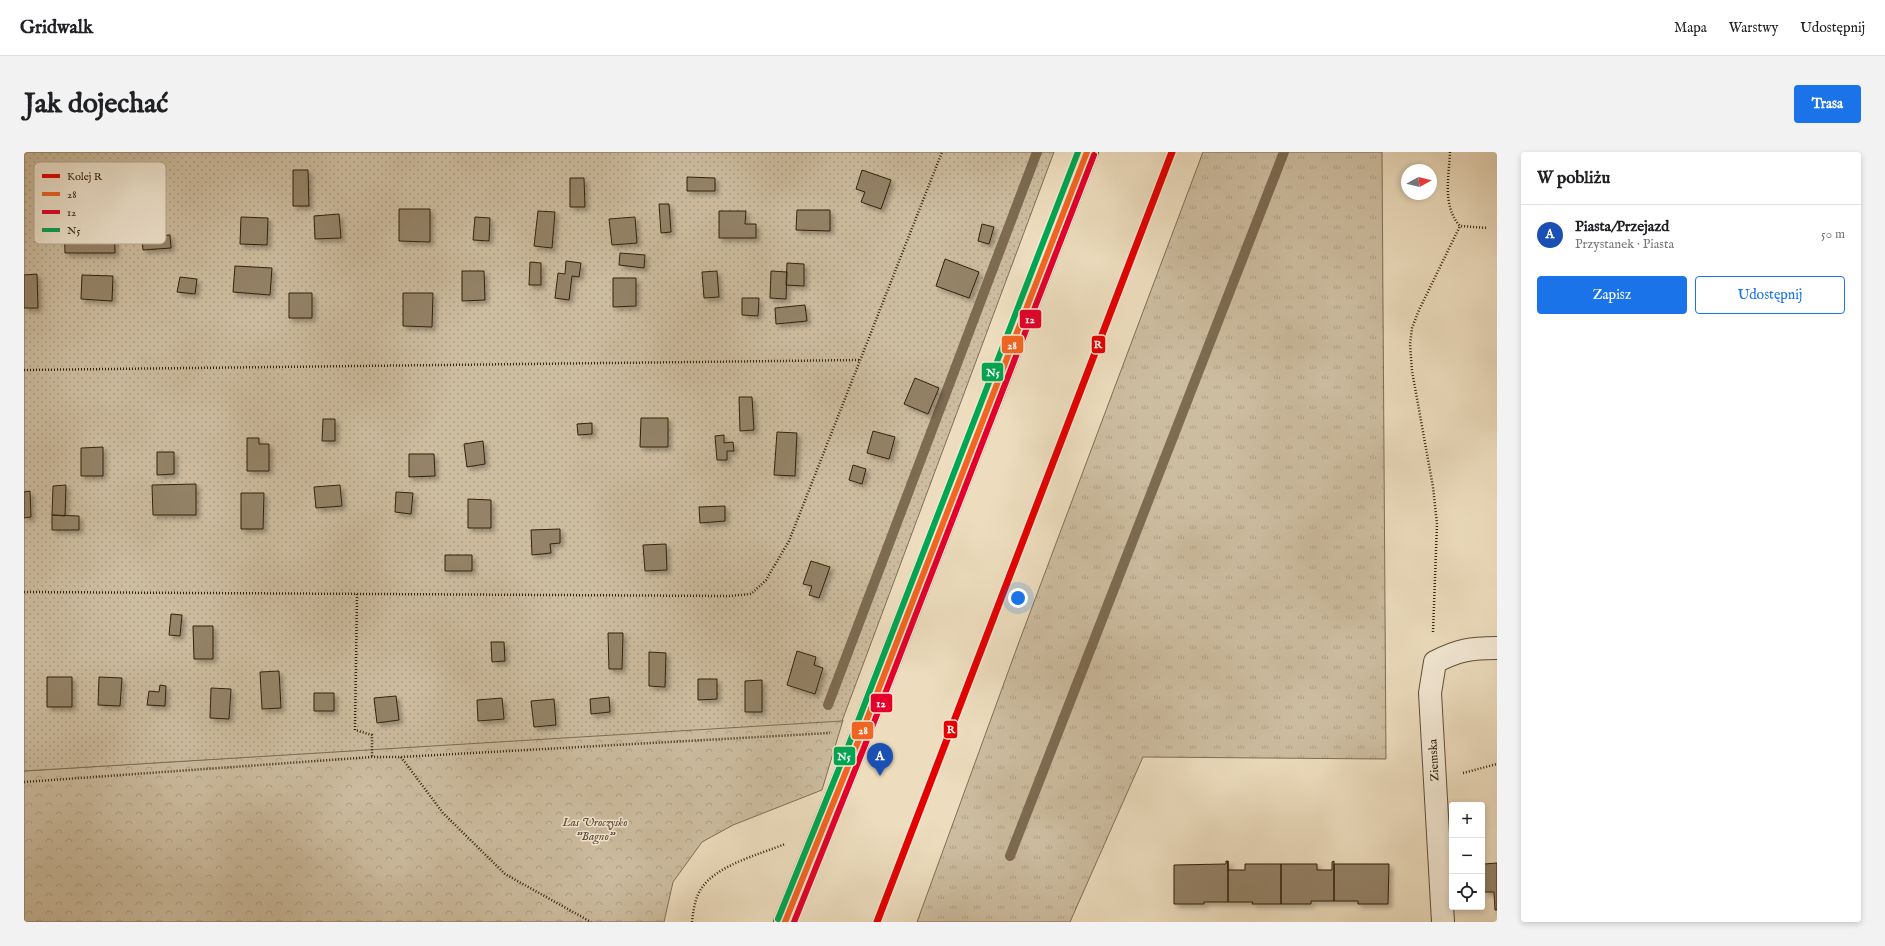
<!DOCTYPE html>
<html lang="pl">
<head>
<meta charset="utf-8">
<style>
  body { margin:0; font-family:"IM FELL English",serif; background:#f2f2f2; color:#202124 }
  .controls { position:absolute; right:12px; bottom:12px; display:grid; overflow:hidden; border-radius:4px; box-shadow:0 2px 6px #0003 }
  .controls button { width:36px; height:36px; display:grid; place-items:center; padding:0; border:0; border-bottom:1px solid #e0e0e0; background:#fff; color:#202124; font:20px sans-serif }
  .compass { position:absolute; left:1377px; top:12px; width:36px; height:36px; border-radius:50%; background:#fff; box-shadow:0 2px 6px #0003; rotate:82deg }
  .you { position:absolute; left:994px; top:446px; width:14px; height:14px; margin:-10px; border:3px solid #fff; border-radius:50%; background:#1a73e8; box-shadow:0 0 0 6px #1a73e833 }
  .badge { display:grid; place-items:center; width:26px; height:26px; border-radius:50%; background:#1a73e8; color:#fff; font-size:13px; font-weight:700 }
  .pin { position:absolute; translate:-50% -33px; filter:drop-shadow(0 1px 2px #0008) }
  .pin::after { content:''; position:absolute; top:21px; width:14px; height:12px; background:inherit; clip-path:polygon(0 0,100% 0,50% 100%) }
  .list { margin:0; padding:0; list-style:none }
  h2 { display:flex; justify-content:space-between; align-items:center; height:52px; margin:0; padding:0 16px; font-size:17px }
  h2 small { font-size:13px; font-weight:400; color:#757577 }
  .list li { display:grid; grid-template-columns:26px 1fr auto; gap:12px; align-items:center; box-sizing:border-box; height:60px; padding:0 16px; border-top:1px solid #e0e0e0 }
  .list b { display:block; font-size:15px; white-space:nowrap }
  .list p { margin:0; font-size:13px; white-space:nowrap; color:#757577 }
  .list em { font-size:13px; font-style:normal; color:#757577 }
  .actions { display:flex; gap:8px; padding:12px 16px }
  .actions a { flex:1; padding:9px 0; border:1px solid #1a73e8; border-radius:4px; text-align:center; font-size:14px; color:#1a73e8 }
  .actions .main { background:#1a73e8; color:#fff }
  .icon { flex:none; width:22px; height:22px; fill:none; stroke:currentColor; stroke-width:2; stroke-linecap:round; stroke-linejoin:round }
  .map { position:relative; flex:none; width:1473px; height:770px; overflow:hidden; border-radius:4px }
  header { display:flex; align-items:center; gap:24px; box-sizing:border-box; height:56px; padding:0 20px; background:#fff; border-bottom:1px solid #e0e0e0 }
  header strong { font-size:19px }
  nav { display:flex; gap:22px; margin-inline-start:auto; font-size:14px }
  .intro { display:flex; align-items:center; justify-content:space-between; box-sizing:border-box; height:96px; padding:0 24px }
  h1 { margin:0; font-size:28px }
  .button { padding:10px 18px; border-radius:4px; background:#1a73e8; color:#fff; font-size:14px; font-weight:700 }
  main { display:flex; gap:24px; padding:0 24px }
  aside { flex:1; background:#fff; border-radius:4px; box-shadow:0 2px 6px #0003 }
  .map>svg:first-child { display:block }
</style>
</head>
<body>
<header>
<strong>Gridwalk</strong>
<nav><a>Mapa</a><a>Warstwy</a><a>Udostępnij</a></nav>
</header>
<div class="intro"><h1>Jak dojechać</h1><a class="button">Trasa</a></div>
<main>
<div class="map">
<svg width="1473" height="770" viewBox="0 0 1473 770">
  <defs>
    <pattern id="grass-tufts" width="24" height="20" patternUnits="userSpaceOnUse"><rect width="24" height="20" fill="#cdbda0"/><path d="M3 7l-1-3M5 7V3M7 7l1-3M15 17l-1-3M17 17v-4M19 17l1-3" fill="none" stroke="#b0a288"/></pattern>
    <pattern id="forest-crowns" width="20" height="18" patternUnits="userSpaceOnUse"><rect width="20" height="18" fill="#cdbda0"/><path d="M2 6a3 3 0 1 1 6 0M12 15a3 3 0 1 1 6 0" fill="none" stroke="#b0a288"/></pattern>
    <pattern id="garden-dots" width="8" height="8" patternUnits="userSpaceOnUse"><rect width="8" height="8" fill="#cdbda0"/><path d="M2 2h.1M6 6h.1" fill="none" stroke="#b0a288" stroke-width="1.8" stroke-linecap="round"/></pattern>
    <filter id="shadow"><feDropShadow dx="3.5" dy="3.5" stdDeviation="2" flood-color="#0004"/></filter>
  </defs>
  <rect width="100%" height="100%" fill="#edddbe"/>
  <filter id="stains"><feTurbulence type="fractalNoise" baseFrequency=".005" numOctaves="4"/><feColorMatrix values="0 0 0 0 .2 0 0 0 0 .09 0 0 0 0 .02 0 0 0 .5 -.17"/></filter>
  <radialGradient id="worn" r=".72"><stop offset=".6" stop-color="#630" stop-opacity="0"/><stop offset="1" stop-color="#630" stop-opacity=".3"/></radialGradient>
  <!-- grass -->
  <path fill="url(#grass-tufts)" stroke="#806f56" d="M1179 0H1358L1362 607 1119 605 1046 770H893L995 490Z"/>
  <!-- forest -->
  <path fill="url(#forest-crowns)" stroke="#806f56" d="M819 568 798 638 709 673 678 690 649 730 640 770H0V619Z"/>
  <!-- garden -->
  <path fill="url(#garden-dots)" stroke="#806f56" d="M0 0H1030L818 569 0 619Z"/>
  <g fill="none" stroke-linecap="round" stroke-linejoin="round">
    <!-- stream -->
    <path stroke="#7d6b52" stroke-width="10" d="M804 553 1013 0
      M986 704 1260 0"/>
  </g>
  <!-- building -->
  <path fill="#948368" stroke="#33210b" filter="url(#shadow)" d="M269 18H284L285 54H269Z
    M838 18 867 28 857 57 837 50 841 40 832 37Z
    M663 25 691 26V39H663Z
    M546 26H560L561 55H546Z
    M635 52H645L647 80 637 81Z
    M130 57 131 84 146 83 147 96 119 98 116 58Z
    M375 57H406V90L375 89Z
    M773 58H806V79L772 78Z
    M514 59 531 60 528 96 510 94Z
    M695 59H722L721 72H732V86H695Z
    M315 62 317 86 291 87 290 64Z
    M217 65 244 66 243 93 216 92Z
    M451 65 466 66 465 89 449 88Z
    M611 65 613 91 588 93 585 67Z
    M40 68H90L91 101H41Z
    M958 72 970 75 965 92 954 89Z
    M596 101 621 103 620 116 595 113Z
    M921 107 955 120 945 146 912 134Z
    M542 109 557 111 555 125 548 124 545 148 531 146 534 121 541 122Z
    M506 110 517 111V133H505Z
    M763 111 780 112V134L762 133Z
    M211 114 248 116 246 143 209 140Z
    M438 119H460L461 148 438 149Z
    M693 119 695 145 680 146 678 120Z
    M747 119 763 120 762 147 746 146Z
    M13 122 14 156H0V123Z
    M58 123 89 124 88 149 57 147Z
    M156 125 173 127 171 142 153 140Z
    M589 126H612V154L589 155Z
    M265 141H288V166H265Z
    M379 141H409L408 175 379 174Z
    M718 146H735L734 164 718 163Z
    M781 153 783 169 752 172 751 156Z
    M891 226 915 236 904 262 880 252Z
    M715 245H728L730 278 716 279Z
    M617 266H644V295H616Z
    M299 267H311V289H298Z
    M568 271V282L554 283 553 272Z
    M849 279 871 285 865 307 843 301Z
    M753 280 773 281 771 324 750 323Z
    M700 283V291L709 290 710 299H703V308H693L691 284Z
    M223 286H235V292H245V319H223Z
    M459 289 461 312 443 315 440 292Z
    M79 295V324H57V296Z
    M133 300H150V322L133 323Z
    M385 302H410L411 324 385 325Z
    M829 313 842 317 838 332 825 328Z
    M172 332V363H129L128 333Z
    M42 333 41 364 28 363 29 334Z
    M316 333 318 354 292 356 290 335Z
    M6 339 7 365 0 366V340Z
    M372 340 389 341 387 362 371 360Z
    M217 341H240L239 377H217Z
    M444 347 467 348V376H444Z
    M701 354V369L676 371 675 355Z
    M28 363 55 364V378H28Z
    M536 377V391L526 392 527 401 508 403 507 378Z
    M642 392 643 418 621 419 619 393Z
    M421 403H448V419H421Z
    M787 409 806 415 795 446 785 443 788 434 779 432Z
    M147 462 158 463 156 484 145 483Z
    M169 474H189V507H170Z
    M584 481H599L598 517H585Z
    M467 490H480L481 509 468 510Z
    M773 499 792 505 790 513 799 516 791 542 763 533Z
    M625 500 642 501 641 535 625 534Z
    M255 519 257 556 238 557 236 520Z
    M23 525H48V555H23Z
    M75 525 98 526 96 554 74 553Z
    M674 527H693V547L674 548Z
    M738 528V560H721V529Z
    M136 533 142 534 141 554 123 553 125 539 135 540Z
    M187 536 207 537 205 567 186 566Z
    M290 541H310V559H290Z
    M372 544 375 568 353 571 350 546Z
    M585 545 586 560 567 562 566 547Z
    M478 546 480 567 454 569 453 548Z
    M530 547 532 573 510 575 507 549Z
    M1202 709H1204V750H1180V752H1150V713L1202 712Z
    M1204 709V718H1221V712H1257V752H1228L1229 750H1204Z
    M1310 709V749H1287V752H1257V712H1293V718H1308V710Z
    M1473 711V758H1471L1470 740H1460V712Z
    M1310 712H1365L1364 752H1334V749H1310Z"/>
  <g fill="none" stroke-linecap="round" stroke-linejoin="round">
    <defs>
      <path id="street" d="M761 770 838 580 1063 0
        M1419 770 1406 541 1411 510C1434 498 1447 496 1473 496"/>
    </defs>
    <!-- street casing -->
    <use href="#street" stroke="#625038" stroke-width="24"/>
    <!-- path -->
    <path stroke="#33210b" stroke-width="2.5" stroke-dasharray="1 2" stroke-linecap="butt" d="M1426 0C1425 25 1418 54 1436 74L1464 76
      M0 218 836 208
      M0 440 705 444 727 442 742 428 765 389 918 0
      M333 442 331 578 348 583V605
      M1409 480 1413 372 1409 335 1388 219 1386 192 1388 176 1395 158 1436 74
      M377 605 419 661 481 722 567 770
      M1439 621 1473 612
      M0 630 348 605H377L806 581
      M668 770C669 760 671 746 677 737 692 713 737 702 761 692"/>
    <!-- street -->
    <use href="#street" stroke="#f3e9d5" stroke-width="22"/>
    <defs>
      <path id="bus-1" d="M761 770 838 580 1063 0"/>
      <path id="bus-2" d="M770 770 845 583 1070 3"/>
      <path id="bus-3" d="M754 767 831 577 1054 0"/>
    </defs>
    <!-- bus-1 casing -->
    <use href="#bus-1" stroke="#f3e9d5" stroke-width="9"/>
    <!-- bus-2 casing -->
    <use href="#bus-2" stroke="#f3e9d5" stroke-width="9"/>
    <!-- bus-3 casing -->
    <use href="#bus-3" stroke="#f3e9d5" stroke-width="9"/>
    <!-- bus-1 -->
    <use href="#bus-1" stroke="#f26522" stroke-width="6"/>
    <!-- bus-2 -->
    <use href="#bus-2" stroke="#e4002b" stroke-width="6"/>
    <!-- bus-3 -->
    <use href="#bus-3" stroke="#00a651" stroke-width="6"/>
    <defs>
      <path id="rail-1" d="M853 770 1148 0"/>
    </defs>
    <!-- rail-1 casing -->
    <use href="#rail-1" stroke="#f3e9d5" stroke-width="10"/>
    <!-- rail-1 -->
    <use href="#rail-1" stroke="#e50000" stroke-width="7"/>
  </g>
  <g text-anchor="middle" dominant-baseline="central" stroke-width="3" stroke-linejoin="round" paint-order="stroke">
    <!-- street labels -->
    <g font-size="12" fill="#33210b" stroke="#f3e9d5">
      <text transform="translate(1410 608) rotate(-93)">Ziemska</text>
    </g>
    <!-- park labels -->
    <g font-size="12" font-style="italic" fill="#5a4830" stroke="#f3e9d5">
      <text x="571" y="670">Las Uroczysko<tspan x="571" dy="14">"Bagno"</tspan></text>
    </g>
  </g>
  <!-- legend -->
  <rect x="10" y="10" width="132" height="82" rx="6" fill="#f3e9d5" stroke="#b9ad98" stroke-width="1"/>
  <rect x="18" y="22" width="18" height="4" fill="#e50000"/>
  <rect x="18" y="40" width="18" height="4" fill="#f26522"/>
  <rect x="18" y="58" width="18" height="4" fill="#e4002b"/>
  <rect x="18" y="76" width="18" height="4" fill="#00a651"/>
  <g font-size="11" fill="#33210b">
    <text x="43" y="28">Kolej R</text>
    <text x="43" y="46">28</text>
    <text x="43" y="64">12</text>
    <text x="43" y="82">N5</text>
  </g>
  <g stroke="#f3e9d5" stroke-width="1.5">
    <rect x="995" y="157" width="23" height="20" rx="4" fill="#e4002b"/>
    <rect x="1067" y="183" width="15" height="19" rx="4" fill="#e50000"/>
    <rect x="977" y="183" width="23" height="19" rx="4" fill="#f26522"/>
    <rect x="957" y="210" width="23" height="20" rx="4" fill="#00a651"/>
    <rect x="846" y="541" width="23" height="20" rx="4" fill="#e4002b"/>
    <rect x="919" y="568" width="15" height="19" rx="4" fill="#e50000"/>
    <rect x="827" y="569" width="23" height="19" rx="4" fill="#f26522"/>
    <rect x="809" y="594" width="23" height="20" rx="4" fill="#00a651"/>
  </g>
  <g font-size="11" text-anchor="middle" font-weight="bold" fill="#fff">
    <text x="1006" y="171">12</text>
    <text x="1074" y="196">R</text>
    <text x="988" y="197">28</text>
    <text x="969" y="224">N5</text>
    <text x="857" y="555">12</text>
    <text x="927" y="581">R</text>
    <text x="839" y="582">28</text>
    <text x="820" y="608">N5</text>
  </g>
  <rect width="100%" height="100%" filter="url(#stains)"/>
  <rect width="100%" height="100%" fill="url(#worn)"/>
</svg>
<div class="controls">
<button>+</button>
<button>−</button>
<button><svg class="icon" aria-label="locate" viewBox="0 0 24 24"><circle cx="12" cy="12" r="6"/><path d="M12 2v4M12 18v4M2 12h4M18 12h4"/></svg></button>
</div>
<svg class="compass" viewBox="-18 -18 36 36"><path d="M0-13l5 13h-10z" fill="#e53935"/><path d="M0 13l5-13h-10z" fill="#757577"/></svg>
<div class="you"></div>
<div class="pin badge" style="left:856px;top:624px;background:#1a4fb4">A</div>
</div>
<aside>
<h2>W pobliżu<small></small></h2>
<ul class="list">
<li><span class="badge" style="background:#1a4fb4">A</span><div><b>Piasta/Przejazd</b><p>Przystanek · Piasta</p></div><em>50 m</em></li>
</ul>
<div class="actions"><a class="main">Zapisz</a><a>Udostępnij</a></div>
</aside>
</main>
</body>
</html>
